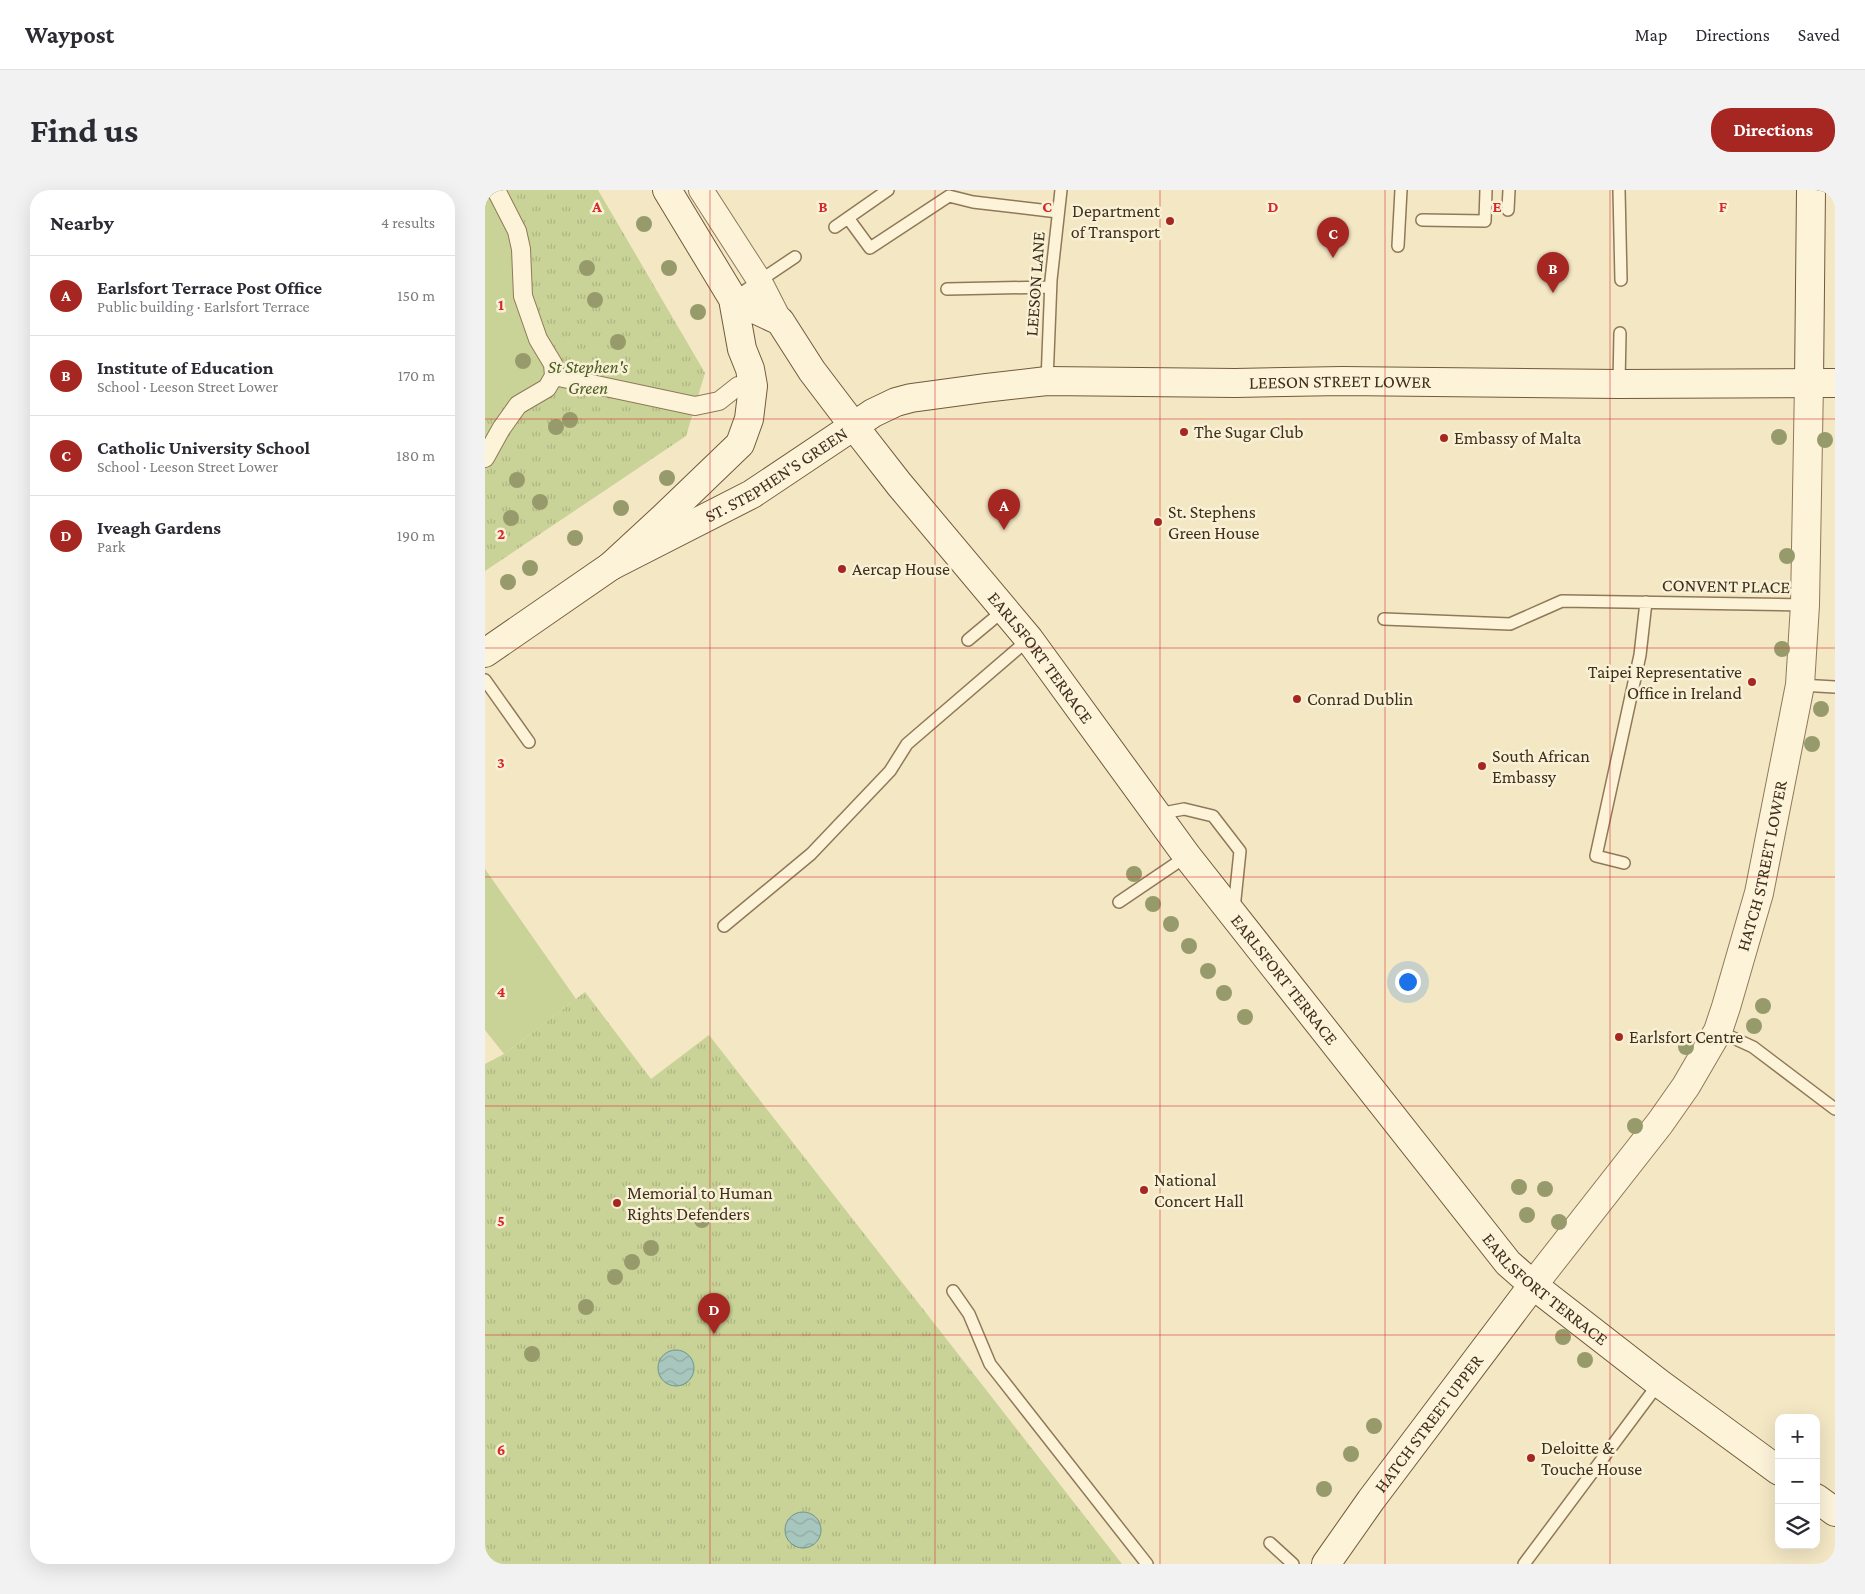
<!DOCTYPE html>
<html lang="en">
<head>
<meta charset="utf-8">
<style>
  body { margin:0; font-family:"Crimson Pro",serif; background:#f2f2f3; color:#2b2b33 }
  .controls { position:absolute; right:15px; bottom:15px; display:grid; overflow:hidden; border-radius:10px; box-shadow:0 5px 20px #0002 }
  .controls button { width:45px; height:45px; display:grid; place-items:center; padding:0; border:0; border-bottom:1px solid #e1e1e2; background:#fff; color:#2b2b33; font:25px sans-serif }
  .you { position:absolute; left:922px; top:791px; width:18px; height:18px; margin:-12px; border:4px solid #fff; border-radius:50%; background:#1a73e8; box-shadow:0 0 0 8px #1a73e833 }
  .badge { display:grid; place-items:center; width:32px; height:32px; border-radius:50%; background:#a62721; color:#fff; font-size:16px; font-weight:700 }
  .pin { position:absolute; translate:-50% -41px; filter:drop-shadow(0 1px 2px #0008) }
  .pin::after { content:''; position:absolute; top:26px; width:18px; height:15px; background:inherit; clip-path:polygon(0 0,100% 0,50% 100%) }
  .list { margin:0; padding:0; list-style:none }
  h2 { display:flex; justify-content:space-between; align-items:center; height:65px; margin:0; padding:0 20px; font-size:21px }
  h2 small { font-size:16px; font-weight:400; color:#7c7c81 }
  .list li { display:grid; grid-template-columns:32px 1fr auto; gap:15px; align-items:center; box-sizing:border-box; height:80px; padding:0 20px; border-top:1px solid #e1e1e2 }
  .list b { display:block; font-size:19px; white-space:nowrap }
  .list p { margin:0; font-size:16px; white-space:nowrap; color:#7c7c81 }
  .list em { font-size:16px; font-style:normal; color:#7c7c81 }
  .icon { flex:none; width:28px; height:28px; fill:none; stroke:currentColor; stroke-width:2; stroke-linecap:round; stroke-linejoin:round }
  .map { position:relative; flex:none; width:1350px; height:1374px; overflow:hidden; border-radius:20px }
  header { display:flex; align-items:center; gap:30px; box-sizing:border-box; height:70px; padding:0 25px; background:#fff; border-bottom:1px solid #e1e1e2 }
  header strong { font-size:24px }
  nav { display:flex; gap:28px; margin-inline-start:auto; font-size:18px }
  .intro { display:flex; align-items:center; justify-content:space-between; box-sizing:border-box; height:120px; padding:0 30px }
  h1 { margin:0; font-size:35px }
  .button { padding:12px 22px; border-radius:20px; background:#a62721; color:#fff; font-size:18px; font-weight:700 }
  main { display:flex; gap:30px; padding:0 30px }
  aside { flex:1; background:#fff; border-radius:20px; box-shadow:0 5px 20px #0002 }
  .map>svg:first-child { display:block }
</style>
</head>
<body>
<header>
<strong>Waypost</strong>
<nav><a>Map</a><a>Directions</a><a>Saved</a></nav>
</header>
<div class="intro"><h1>Find us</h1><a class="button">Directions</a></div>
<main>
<aside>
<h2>Nearby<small>4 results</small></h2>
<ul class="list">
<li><span class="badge">A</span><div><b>Earlsfort Terrace Post Office</b><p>Public building · Earlsfort Terrace</p></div><em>150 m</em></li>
<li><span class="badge">B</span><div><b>Institute of Education</b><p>School · Leeson Street Lower</p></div><em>170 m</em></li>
<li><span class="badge">C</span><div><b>Catholic University School</b><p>School · Leeson Street Lower</p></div><em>180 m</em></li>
<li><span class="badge">D</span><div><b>Iveagh Gardens</b><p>Park</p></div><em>190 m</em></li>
</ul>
</aside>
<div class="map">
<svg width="1350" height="1374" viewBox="0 0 1350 1374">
  <defs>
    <pattern id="park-tufts" width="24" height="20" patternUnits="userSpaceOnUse" patternTransform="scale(1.25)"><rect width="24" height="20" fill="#c9d397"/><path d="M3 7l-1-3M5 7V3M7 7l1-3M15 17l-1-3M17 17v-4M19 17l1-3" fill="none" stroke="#aeb582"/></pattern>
    <pattern id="water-waves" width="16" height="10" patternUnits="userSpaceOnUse" patternTransform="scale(1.25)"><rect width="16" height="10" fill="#a7c6be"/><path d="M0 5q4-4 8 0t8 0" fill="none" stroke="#91aaa3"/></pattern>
  </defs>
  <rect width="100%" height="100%" fill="#f3e7c4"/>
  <!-- park -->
  <path fill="url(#park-tufts)" d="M0 0H113L220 183 201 246 0 381Z
    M100 802 166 889 224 845 637 1374H0V874L19 864Z"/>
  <!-- garden -->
  <path fill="#c9d397" d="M0 3 34 60 63 173 59 195 0 214Z
    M0 679 91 809 19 864 0 840Z"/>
  <!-- water -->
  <path fill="url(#water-waves)" stroke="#6c958d" d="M173 1178a18 18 0 1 1 36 0a18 18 0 1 1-36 0Z
    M300 1340a18 18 0 1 1 36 0a18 18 0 1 1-36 0Z"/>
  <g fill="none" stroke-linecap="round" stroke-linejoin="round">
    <defs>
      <path id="service" d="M1134 0 1136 90
        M1023 20 1024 0
        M363 28 385 58 464 6 488 12 573 22
        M937 30 1000 31 1001 0
        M350 37 403 0
        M913 56 916 0
        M462 99 565 97
        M249 108 310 67
        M562 191 566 90 576 0
        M1134 194 1135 143
        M899 429 1025 434 1077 411 1320 415
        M483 450 519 420
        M0 490 44 552
        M1315 495 1350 497
        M673 624 699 619 728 626 755 661 749 719
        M1139 673 1111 666 1155 465 1161 412
        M634 712 702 666
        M239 736 326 664 405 581 422 554 544 449
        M1233 841 1268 857 1350 919
        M468 1101 484 1124 505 1174 662 1374
        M785 1353 808 1374
        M1039 1374 1174 1193"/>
      <path id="pedestrian" d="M69 186 210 216 234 211 253 196
        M0 268 16 239 33 215 62 198 69 186 68 174 53 149 38 106 36 59 32 41 11 0"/>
      <path id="minor" d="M216 0 274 90 295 131"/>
      <g id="tertiary">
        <path id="s1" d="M1048 1095 1175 933 1201 896 1233 841 1241 817 1274 703 1315 495 1320 415 1324 193"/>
      </g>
      <g id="secondary">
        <path id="s2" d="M248 109 295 131 327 181 368 235 414 294 544 449 702 666 1023 1073 1048 1095 1174 1193 1294 1281"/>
        <path d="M1324 193 1326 0"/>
        <path id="s3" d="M126 376 267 304 388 223 411 212 426 208 500 198 562 191 750 193 857 191 1134 194 1350 193"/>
        <path d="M0 463 126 376 178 328 255 254 264 229 268 196 265 179 257 159 248 109 182 0"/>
        <path d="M1331 1308 1350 1322"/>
        <path id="s4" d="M841 1374 886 1310 1048 1095"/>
      </g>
    </defs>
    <!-- service casing -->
    <use href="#service" stroke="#907958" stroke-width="14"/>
    <!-- pedestrian casing -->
    <use href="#pedestrian" stroke="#907958" stroke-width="20"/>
    <!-- minor casing -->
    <use href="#minor" stroke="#907958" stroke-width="26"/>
    <!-- tertiary casing -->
    <use href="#tertiary" stroke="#907958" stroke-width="30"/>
    <!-- secondary casing -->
    <use href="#secondary" stroke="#725a3b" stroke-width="30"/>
    <!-- service -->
    <use href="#service" stroke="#fcf3d9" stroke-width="11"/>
    <!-- pedestrian -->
    <use href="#pedestrian" stroke="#fcf3d9" stroke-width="18"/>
    <!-- minor -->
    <use href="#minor" stroke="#fcf3d9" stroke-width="24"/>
    <!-- tertiary -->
    <use href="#tertiary" stroke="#fcf3d9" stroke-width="28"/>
    <!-- secondary -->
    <use href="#secondary" stroke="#fcf3d9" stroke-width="28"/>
  </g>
  <!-- trees -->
  <g fill="#979b6b">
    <circle cx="159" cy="34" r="8"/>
    <circle cx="102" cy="78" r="8"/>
    <circle cx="184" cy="78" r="8"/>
    <circle cx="110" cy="110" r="8"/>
    <circle cx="213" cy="122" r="8"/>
    <circle cx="133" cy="152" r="8"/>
    <circle cx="38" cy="171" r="8"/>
    <circle cx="85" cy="230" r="8"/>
    <circle cx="71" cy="237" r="8"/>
    <circle cx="1294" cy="247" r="8"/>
    <circle cx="1340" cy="250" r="8"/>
    <circle cx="182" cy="288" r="8"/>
    <circle cx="32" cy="290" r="8"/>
    <circle cx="55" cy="312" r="8"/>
    <circle cx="136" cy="318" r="8"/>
    <circle cx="26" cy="328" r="8"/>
    <circle cx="90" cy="348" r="8"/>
    <circle cx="1302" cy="366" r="8"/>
    <circle cx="45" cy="378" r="8"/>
    <circle cx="23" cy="392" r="8"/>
    <circle cx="1297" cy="459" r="8"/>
    <circle cx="1336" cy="519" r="8"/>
    <circle cx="1327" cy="554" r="8"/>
    <circle cx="649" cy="684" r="8"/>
    <circle cx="668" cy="714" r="8"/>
    <circle cx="686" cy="734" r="8"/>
    <circle cx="704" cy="756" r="8"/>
    <circle cx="723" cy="781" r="8"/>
    <circle cx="739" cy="803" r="8"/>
    <circle cx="1278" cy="816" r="8"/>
    <circle cx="760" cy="827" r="8"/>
    <circle cx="1269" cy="836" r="8"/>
    <circle cx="1201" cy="857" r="8"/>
    <circle cx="1150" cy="936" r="8"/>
    <circle cx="1034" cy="997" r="8"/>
    <circle cx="1060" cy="999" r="8"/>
    <circle cx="1042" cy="1025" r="8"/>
    <circle cx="217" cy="1030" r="8"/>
    <circle cx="1074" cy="1032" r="8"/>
    <circle cx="166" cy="1058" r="8"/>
    <circle cx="147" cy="1072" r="8"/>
    <circle cx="130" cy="1087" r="8"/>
    <circle cx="101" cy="1117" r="8"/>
    <circle cx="1078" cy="1147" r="8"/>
    <circle cx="47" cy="1164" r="8"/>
    <circle cx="1100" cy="1170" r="8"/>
    <circle cx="889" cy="1236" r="8"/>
    <circle cx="866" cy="1264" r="8"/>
    <circle cx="839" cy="1299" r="8"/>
  </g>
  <!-- grid -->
  <path fill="none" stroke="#d62828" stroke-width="1" stroke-opacity="0.55" d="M225 0V1374M450 0V1374M675 0V1374M900 0V1374M1125 0V1374M0 229H1350M0 458H1350M0 687H1350M0 916H1350M0 1145H1350"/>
  <!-- markers -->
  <g fill="#a62721" stroke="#f9f1d5" stroke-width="2">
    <circle cx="685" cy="31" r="5"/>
    <circle cx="699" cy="242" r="5"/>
    <circle cx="959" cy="248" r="5"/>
    <circle cx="673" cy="332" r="5"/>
    <circle cx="357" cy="379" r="5"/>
    <circle cx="1267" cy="492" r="5"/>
    <circle cx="812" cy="509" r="5"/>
    <circle cx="997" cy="576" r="5"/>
    <circle cx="1134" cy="847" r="5"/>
    <circle cx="659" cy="1000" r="5"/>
    <circle cx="132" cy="1013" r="5"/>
    <circle cx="1046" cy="1268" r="5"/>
  </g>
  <g text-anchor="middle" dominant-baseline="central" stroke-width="5" stroke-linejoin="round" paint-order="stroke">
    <!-- poi labels -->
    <g font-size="18" fill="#3f2f1e" stroke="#f9f1d5" text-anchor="start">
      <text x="675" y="21" text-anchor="end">Department<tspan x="675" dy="21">of Transport</tspan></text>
      <text x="709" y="242">The Sugar Club</text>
      <text x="969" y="248">Embassy of Malta</text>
      <text x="683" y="322">St. Stephens<tspan x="683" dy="21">Green House</tspan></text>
      <text x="367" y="379">Aercap House</text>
      <text x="1257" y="482" text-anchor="end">Taipei Representative<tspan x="1257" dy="21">Office in Ireland</tspan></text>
      <text x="822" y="509">Conrad Dublin</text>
      <text x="1007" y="566">South African<tspan x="1007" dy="21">Embassy</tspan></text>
      <text x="1144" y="847">Earlsfort Centre</text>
      <text x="669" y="990">National<tspan x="669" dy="21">Concert Hall</tspan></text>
      <text x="142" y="1003">Memorial to Human<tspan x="142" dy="21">Rights Defenders</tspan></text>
      <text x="1056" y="1258">Deloitte &amp;<tspan x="1056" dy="21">Touche House</tspan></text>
    </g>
    <!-- street labels -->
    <g font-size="18" fill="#3f2f1e" stroke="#f9f1d5">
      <text transform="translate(550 94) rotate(-86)">LEESON LANE</text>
      <text stroke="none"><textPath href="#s3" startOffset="775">LEESON STREET LOWER</textPath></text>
      <text stroke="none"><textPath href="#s3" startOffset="189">ST. STEPHEN'S GREEN</textPath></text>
      <text transform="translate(1241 396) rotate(1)">CONVENT PLACE</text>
      <text stroke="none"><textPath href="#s2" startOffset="478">EARLSFORT TERRACE</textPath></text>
      <text stroke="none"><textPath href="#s1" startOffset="486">HATCH STREET LOWER</textPath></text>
      <text stroke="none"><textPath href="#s2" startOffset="882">EARLSFORT TERRACE</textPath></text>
      <text stroke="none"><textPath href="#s2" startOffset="1288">EARLSFORT TERRACE</textPath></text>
      <text stroke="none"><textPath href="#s4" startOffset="174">HATCH STREET UPPER</textPath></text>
    </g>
    <!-- park labels -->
    <g font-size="18" font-style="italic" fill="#4b5d22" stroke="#f9f1d5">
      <text x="103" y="177">St Stephen's<tspan x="103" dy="21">Green</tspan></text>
    </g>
  </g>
  <g font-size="16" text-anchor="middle" font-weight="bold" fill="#d62828" stroke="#f9f1d5" stroke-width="5" stroke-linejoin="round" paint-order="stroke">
    <text x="112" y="22">A</text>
    <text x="338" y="22">B</text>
    <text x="562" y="22">C</text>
    <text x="788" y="22">D</text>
    <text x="1012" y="22">E</text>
    <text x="1238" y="22">F</text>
    <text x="16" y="120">1</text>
    <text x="16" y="349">2</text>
    <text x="16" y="578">3</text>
    <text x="16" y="807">4</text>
    <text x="16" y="1036">5</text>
    <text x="16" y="1265">6</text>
  </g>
</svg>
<div class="controls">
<button>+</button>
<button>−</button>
<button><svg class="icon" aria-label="layers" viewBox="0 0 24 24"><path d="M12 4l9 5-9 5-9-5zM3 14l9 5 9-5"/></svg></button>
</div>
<div class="you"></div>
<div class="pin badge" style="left:519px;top:340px">A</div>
<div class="pin badge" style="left:1068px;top:103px">B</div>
<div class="pin badge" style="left:848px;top:68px">C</div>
<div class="pin badge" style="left:229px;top:1144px">D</div>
</div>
</main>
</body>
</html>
